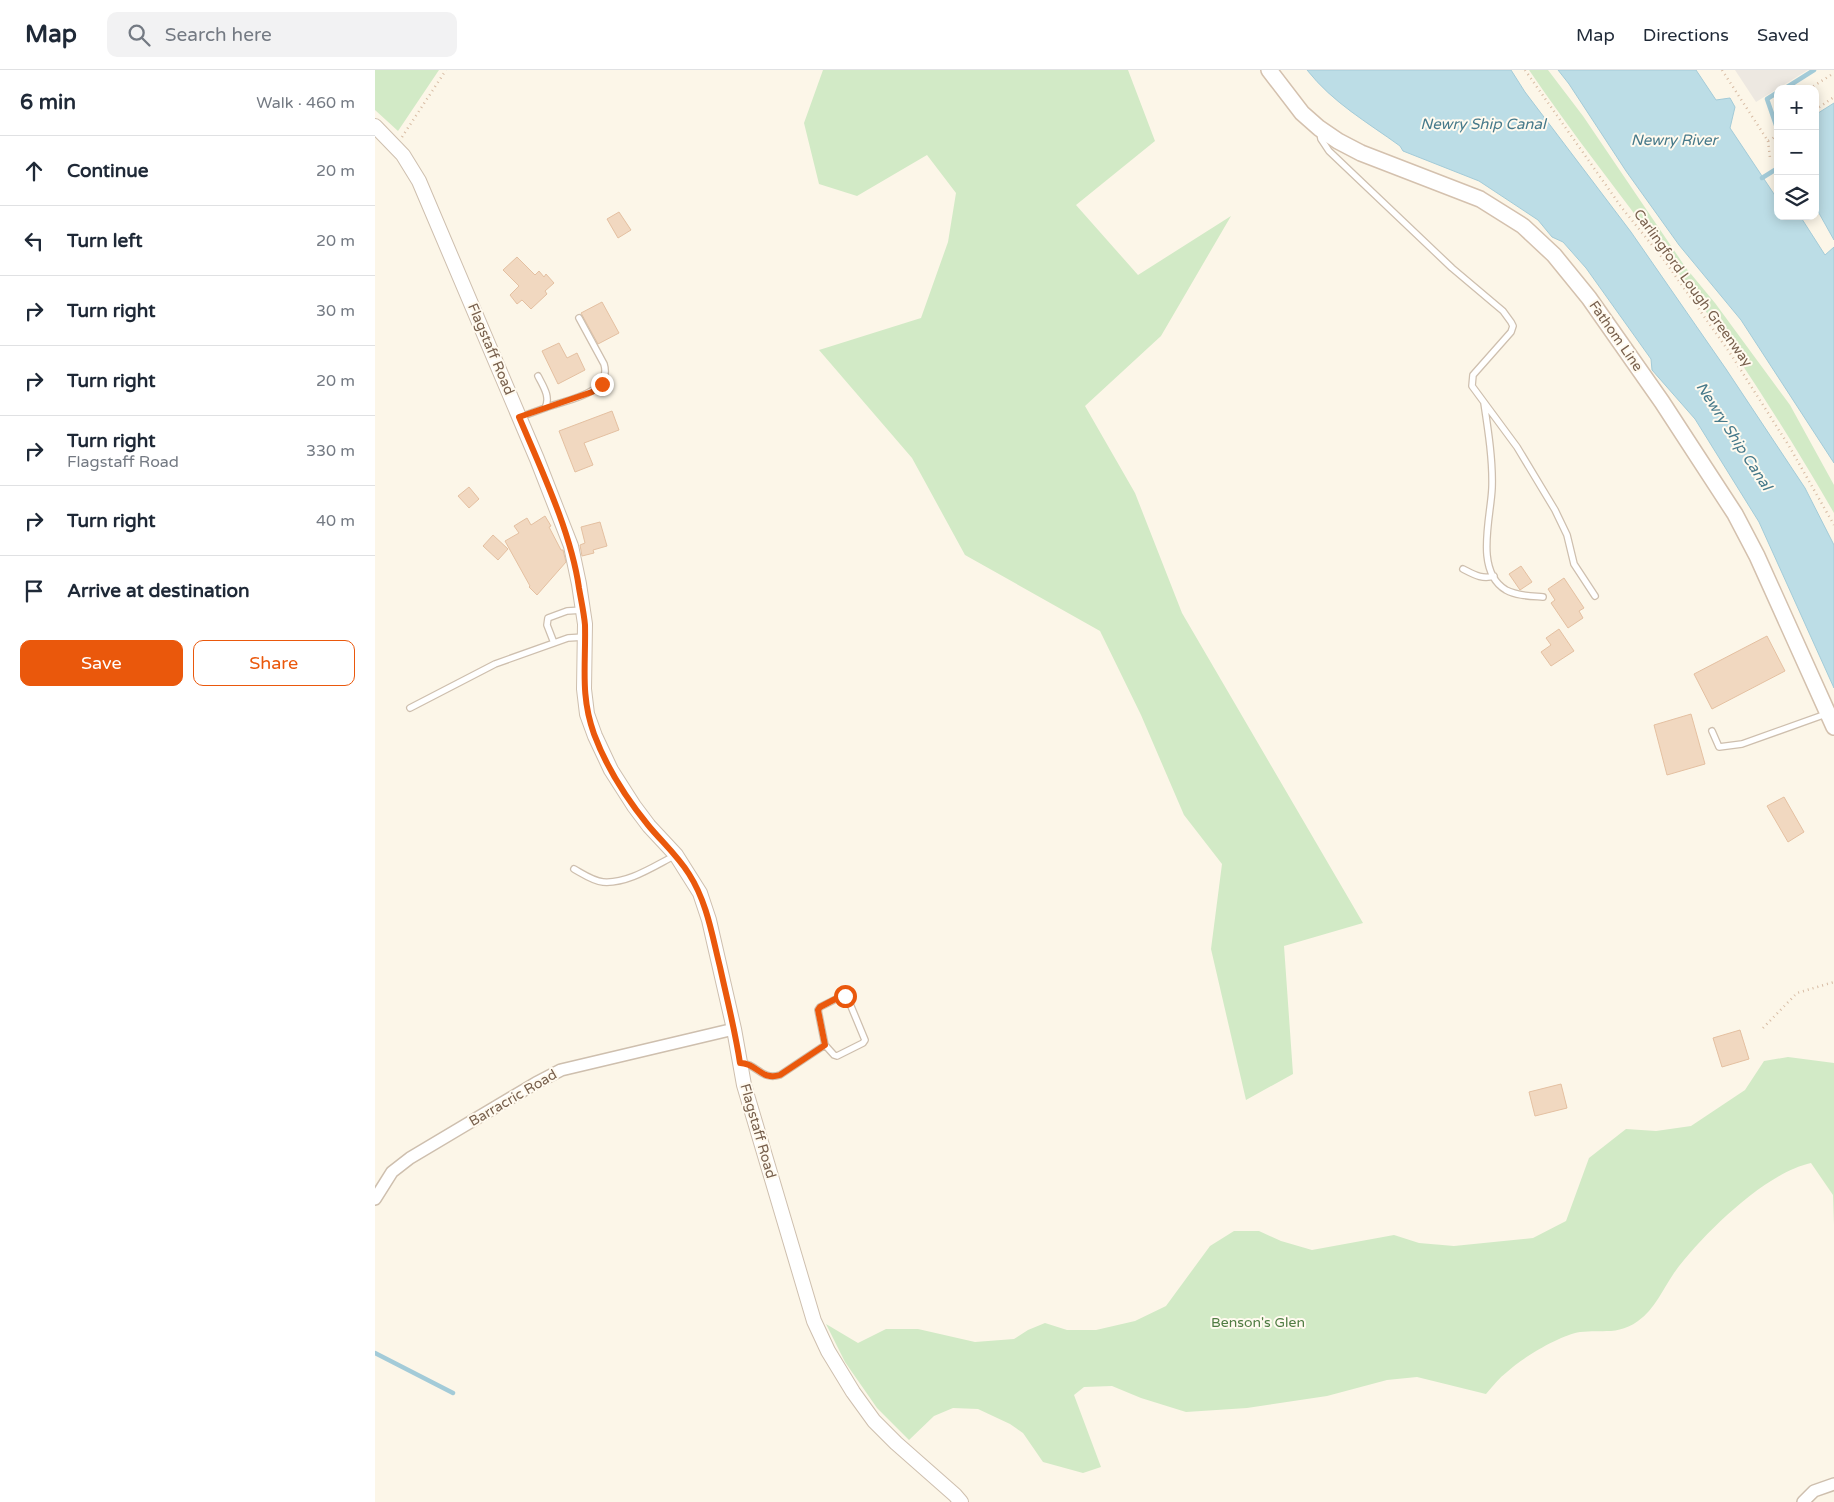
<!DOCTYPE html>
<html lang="en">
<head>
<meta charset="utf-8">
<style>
  body { margin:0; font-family:"Varela Round",sans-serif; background:#f2f2f3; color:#1f2937 }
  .controls { position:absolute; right:15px; top:15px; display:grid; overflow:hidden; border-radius:10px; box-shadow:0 2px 12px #0003 }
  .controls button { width:45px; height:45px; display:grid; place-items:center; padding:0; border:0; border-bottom:1px solid #e0e1e3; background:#fff; color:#1f2937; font:25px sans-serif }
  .stop { position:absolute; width:15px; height:15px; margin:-11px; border:4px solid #ea580c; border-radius:50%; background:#fff }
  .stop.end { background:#ea580c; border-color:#fff; box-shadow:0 1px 5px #0008 }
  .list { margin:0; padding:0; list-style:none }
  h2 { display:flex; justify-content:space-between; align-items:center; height:65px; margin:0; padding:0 20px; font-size:21px }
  h2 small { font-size:16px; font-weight:400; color:#747a83 }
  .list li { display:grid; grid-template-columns:32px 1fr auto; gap:15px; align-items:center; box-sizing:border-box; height:70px; padding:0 20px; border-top:1px solid #e0e1e3 }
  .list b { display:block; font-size:19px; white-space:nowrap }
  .list p { margin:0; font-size:16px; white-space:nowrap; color:#747a83 }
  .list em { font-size:16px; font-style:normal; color:#747a83 }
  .actions { display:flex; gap:10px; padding:15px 20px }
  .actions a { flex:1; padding:11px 0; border:1px solid #ea580c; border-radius:10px; text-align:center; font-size:18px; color:#ea580c }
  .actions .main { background:#ea580c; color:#fff }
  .icon { flex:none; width:28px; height:28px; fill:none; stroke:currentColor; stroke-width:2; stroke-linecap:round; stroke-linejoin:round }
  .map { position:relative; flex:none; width:1459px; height:1432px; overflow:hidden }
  header { display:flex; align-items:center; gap:30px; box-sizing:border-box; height:70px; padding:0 25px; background:#fff; border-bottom:1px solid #e0e1e3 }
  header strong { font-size:24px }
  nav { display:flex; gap:28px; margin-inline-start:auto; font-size:18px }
  .search { width:350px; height:45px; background:#f2f2f3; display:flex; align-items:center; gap:12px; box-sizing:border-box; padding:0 18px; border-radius:10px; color:#747a83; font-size:19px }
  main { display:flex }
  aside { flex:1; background:#fff }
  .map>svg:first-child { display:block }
</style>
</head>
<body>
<header>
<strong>Map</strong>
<div class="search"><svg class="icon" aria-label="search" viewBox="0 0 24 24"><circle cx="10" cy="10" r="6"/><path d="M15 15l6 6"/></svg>Search here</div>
<nav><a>Map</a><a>Directions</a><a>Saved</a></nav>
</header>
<main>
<aside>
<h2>6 min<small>Walk · 460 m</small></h2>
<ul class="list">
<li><svg class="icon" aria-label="ahead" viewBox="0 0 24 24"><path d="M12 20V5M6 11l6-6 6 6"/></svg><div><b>Continue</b></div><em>20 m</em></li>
<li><svg class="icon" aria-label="left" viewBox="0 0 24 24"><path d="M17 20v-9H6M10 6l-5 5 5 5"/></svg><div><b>Turn left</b></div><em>20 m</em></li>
<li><svg class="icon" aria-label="right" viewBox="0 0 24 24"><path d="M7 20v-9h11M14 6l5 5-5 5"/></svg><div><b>Turn right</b></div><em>30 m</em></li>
<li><svg class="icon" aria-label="right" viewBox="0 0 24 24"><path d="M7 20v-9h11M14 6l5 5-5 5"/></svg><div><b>Turn right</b></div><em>20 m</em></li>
<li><svg class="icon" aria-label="right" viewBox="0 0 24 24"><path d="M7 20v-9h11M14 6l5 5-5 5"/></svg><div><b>Turn right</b><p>Flagstaff Road</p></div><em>330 m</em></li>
<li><svg class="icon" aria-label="right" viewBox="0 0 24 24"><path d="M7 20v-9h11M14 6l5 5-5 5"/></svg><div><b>Turn right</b></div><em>40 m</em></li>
<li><svg class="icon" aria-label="arrive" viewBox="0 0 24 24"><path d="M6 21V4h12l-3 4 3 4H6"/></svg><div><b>Arrive at destination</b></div></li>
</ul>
<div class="actions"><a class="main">Save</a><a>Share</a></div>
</aside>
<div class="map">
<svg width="1459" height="1432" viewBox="0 0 1459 1432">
  <rect width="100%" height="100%" fill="#fcf6e8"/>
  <!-- industrial -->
  <path fill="#ede8e1" d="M1360 0H1433L1381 32Z"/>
  <!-- green -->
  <path fill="#d2eac6" d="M0 0H64L23 61 0 40Z
    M448 0H753L780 71 701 135 763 205 856 146 786 266 710 336 760 423 807 543 988 853 909 876 918 1004 871 1030 836 879 847 794 809 745 766 645 725 561 590 485 537 388 444 280 546 248 573 172 581 123 552 85 482 126 444 114 429 53Z
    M1154 0H1173L1208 46 1311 198 1340 233 1415 335 1459 415V443C1411 360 1359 279 1302 201 1253 134 1201 69 1154 0Z
    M1413 987 1459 993V1155L1458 1125 1436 1093C1390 1103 1327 1165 1299 1203 1288 1219 1280 1239 1263 1251 1242 1266 1227 1259 1205 1262 1185 1265 1147 1288 1132 1302 1124 1308 1118 1316 1111 1324L1042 1307 1012 1310 952 1326 872 1338 811 1342 766 1328 737 1316 709 1317 699 1325 726 1397 708 1403 668 1392 648 1363 635 1354 603 1339 578 1338 559 1346 534 1370 502 1338 470 1292 451 1254 483 1273 511 1259H543L600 1272 639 1269 653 1260 670 1253 692 1260H721L760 1251 791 1236 835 1176 859 1161H884L906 1171 937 1180 1019 1165 1044 1173 1079 1176 1158 1168 1191 1151 1214 1088 1251 1059 1281 1061 1316 1056 1370 1020 1389 991Z"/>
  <!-- water -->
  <path fill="#bcdde6" stroke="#a3cbd8" d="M932 0H1136L1150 22 1256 162 1351 299 1430 418 1459 475V618L1384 452 1320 349 1277 300 1276 289 1211 198 1188 172 1177 167 1163 150 1104 111 1028 81 1025 76C992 52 958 33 932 0Z
    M1183 0H1321L1341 30 1355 28 1360 37 1355 58 1401 127 1403 128V146H1425L1450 185 1459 177V393L1366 250 1304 175 1251 101 1194 14Z
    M1459 33V170L1440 136V45Z"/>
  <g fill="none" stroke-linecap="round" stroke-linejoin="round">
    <!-- stream -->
    <path stroke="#a3cbd8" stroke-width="4.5" d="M1409 19 1439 0
      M1402 58 1392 29 1403 22
      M1387 108 1403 98
      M0 1283 78 1323"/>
  </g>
  <!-- building -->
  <path fill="#f1d8c0" stroke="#e4c0a1" d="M244 142 256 160 243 168 232 149Z
    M142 187 160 205 164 201 169 207 171 204 179 213 170 221 172 224 156 239 147 230 142 234 135 225 144 216 128 200Z
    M227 232 244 263 223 274 206 243Z
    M184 273 192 288 202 283 210 300 183 314 167 281Z
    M237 341 244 360 209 373 218 395 200 402 184 361Z
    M94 417 104 429 94 438 83 426Z
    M170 446 176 456 174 457 186 480H188L191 492 162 525 154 517 155 516 130 471 144 463 139 456 152 448 156 455Z
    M225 452 232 476 218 480 219 483 207 486 205 475 210 473 206 457Z
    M118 465 133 479 123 490 108 476Z
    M1146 496 1157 512 1145 520 1134 504Z
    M1189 508 1209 538 1204 541 1208 548 1193 558 1176 533 1180 530 1173 519Z
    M1184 559 1199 581 1176 596 1166 582 1176 575 1171 568Z
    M1392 566 1410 601 1337 639 1319 604Z
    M1316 644 1330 694 1292 705 1279 655Z
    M1409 727 1429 762 1413 772 1392 736Z
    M1365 960 1374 989 1347 997 1338 968Z
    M1186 1014 1192 1038 1160 1046 1154 1022Z"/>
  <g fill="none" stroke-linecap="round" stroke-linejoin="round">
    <defs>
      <path id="service" d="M945 63 946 69 954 81 1077 198 1128 241 1136 252 1138 256 1136 262 1098 305 1097 316 1142 377 1180 440 1192 465 1199 494 1220 526
        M1109 333C1113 359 1118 391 1117 418 1116 447 1099 501 1131 520 1142 526 1156 526 1168 527
        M170 338C190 330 238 324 229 294L204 248
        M145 347 170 338C176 327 168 316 163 306
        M1088 499C1098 504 1107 510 1119 506
        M179 573 172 555 173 548 192 541 208 540
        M35 638 120 594 193 568 209 567
        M1337 661 1344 677 1367 674 1451 644
        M199 799C208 804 218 811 228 812 253 814 279 796 301 785
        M365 993C382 993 386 1011 405 1005L450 975 443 940 445 937 467 926 473 929 490 970 488 973 462 986 459 985 450 975"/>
      <path id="minor" d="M0 1129 17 1102 35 1088 161 1013 186 1000 359 959
        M1428 1432 1439 1421 1459 1414"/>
      <path id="tertiary" d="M0 56 28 85 44 111 162 389 196 476 204 514 210 554 209 619 212 644 220 666 236 700 259 736 274 756 301 785 325 823 334 850 359 959 369 1015 439 1251 453 1281 478 1322 499 1351 521 1373 580 1425 586 1432"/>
      <path id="secondary" d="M894 0 927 43 944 58 963 71 986 83 1105 129 1148 156 1179 185 1214 228 1287 332 1360 444 1382 486 1459 657"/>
    </defs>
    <!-- service casing -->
    <use href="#service" stroke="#cebfae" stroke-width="8"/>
    <!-- minor casing -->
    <use href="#minor" stroke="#cebfae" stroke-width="14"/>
    <!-- tertiary casing -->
    <use href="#tertiary" stroke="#cebfae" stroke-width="16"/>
    <!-- secondary casing -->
    <use href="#secondary" stroke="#d4c1ae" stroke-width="18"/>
    <!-- path -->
    <path stroke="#d7bba3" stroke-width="2.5" stroke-dasharray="1 4" stroke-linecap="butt" d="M1150 0 1247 138 1289 190 1355 283 1414 376 1459 455
      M1347 0 1393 71 1403 65
      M1434 19 1459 3
      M1440 40 1459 27
      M27 67 71 0
      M1393 71 1395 88
      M1388 958 1422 923 1459 912"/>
    <!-- service -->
    <use href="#service" stroke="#fff" stroke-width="5.5"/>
    <!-- minor -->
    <use href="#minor" stroke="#fff" stroke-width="11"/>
    <!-- tertiary -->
    <use href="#tertiary" stroke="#fff" stroke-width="14"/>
    <!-- secondary -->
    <use href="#secondary" stroke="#fff" stroke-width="15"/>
  </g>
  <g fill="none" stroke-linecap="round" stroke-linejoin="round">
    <!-- route -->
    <path stroke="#ea580c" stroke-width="6" d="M227 314 217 322 144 347C166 399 196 462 204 518 206 530 209 543 210 555 211 595 205 625 219 664 231 696 251 728 273 755 286 771 302 785 314 804 332 832 337 865 345 897 352 929 360 960 365 993 382 993 386 1011 405 1005L450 975 443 940 445 937 466 926H470"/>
  </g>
  <g text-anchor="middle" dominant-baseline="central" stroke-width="4" stroke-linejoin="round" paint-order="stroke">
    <!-- street labels -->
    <g font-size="14" fill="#775f4c" stroke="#fffaef">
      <text transform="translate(1318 218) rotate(54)">Carlingford Lough Greenway</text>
      <text transform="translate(1241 266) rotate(55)">Fathom Line</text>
      <text transform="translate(116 279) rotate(67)">Flagstaff Road</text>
      <text transform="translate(138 1028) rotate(-30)">Barracric Road</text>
      <text transform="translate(383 1061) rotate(74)">Flagstaff Road</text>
    </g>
    <!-- park labels -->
    <g font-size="14" fill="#507c43" stroke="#fffaef">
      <text x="883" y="1252">Benson's Glen</text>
    </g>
    <!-- water labels -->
    <g font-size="15" font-style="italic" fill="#46798a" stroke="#fffaef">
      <text x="1108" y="54">Newry Ship Canal</text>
      <text x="1299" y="70">Newry River</text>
      <text transform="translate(1359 366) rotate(57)">Newry Ship Canal</text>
    </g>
  </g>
</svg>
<div class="controls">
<button>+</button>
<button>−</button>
<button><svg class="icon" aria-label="layers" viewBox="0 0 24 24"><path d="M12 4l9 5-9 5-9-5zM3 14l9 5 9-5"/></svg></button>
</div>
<div class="stop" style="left:470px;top:926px"></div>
<div class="stop end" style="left:227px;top:314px"></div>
</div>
</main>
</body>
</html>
